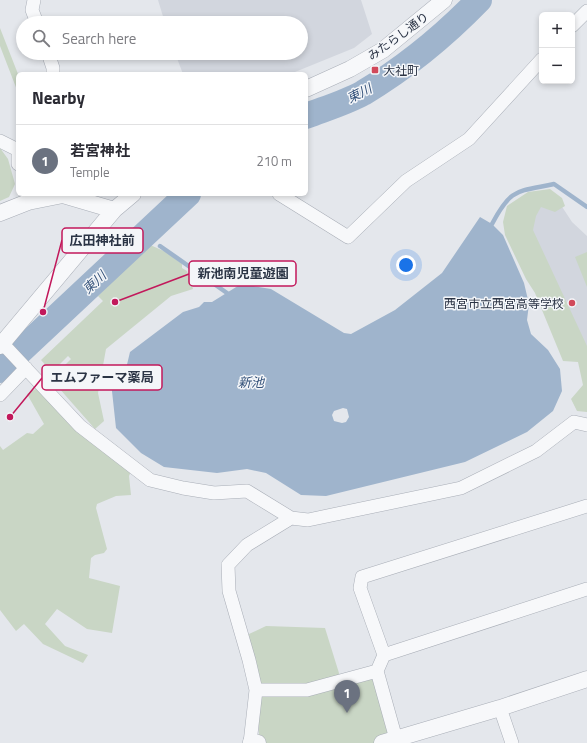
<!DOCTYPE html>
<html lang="en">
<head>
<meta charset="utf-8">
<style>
  body { margin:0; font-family:"Titillium Web","Noto Sans JP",sans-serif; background:#f7f7f7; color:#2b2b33 }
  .controls { position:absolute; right:12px; top:12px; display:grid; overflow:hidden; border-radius:6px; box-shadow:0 2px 6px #0003 }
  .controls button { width:36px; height:36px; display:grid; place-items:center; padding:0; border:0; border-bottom:1px solid #e1e1e2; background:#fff; color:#2b2b33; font:20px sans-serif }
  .you { position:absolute; left:406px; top:265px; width:14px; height:14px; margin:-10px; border:3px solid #fff; border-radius:50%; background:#1a73e8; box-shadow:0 0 0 6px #1a73e833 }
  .badge { display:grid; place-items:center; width:26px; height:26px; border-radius:50%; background:#d1495b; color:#fff; font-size:13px; font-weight:700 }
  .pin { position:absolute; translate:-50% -33px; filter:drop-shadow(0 1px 2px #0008) }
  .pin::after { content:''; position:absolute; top:21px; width:14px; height:12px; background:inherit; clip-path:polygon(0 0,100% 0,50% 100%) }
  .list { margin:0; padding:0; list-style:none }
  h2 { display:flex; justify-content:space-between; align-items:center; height:52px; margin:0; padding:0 16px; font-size:17px }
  h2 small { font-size:13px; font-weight:400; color:#7c7c81 }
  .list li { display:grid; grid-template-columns:26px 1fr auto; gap:12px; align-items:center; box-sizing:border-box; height:72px; padding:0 16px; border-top:1px solid #e1e1e2 }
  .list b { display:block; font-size:15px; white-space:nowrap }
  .list p { margin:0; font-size:13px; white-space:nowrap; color:#7c7c81 }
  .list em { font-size:13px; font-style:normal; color:#7c7c81 }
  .icon { flex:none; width:22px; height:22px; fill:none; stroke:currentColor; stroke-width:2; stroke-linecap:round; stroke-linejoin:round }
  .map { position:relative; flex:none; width:587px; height:743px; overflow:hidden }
  .search { position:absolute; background:#fff; box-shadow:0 2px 6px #0003; left:16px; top:16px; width:292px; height:44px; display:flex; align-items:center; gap:10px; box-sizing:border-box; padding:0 14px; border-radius:22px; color:#7c7c81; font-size:15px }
  .panel { position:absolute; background:#fff; box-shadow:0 2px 6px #0003; left:16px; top:72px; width:292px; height:124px; border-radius:6px }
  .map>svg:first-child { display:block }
</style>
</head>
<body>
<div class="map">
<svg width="587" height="743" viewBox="0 0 587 743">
  <rect width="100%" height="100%" fill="#e4e7ec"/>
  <!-- built -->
  <path fill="#d2d6de" d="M158 0H361L372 34 354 48 290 74H183L175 53H301V23H165Z
    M553 193 572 222 587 236V371L516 212Z"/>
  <!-- green -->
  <path fill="#c9d6c5" d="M0 28 18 74 17 90 0 46Z
    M0 148 8 159 15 184 9 197 0 201Z
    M550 189 562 198 565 206 555 212 541 207 536 216 533 230 587 346V412L577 411 571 399 583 385 578 362 563 361 535 293 526 279 505 235 503 222 507 206 528 192Z
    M148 244 166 252 182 264V268L187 271 193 289 171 296 106 349 98 393 104 421 95 429 51 379 71 359 68 356 52 372 41 360 103 301 98 296Z
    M587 252V287L575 257Z
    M39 387 131 471 129 476 131 495 116 496 97 504 96 508 107 549 104 553 95 555 91 558 89 578 120 586 112 633 87 629 57 609 45 624 65 646 88 655 83 663 43 644 24 624 16 631 0 610V446L3 450 27 433 33 434 44 424 27 394Z
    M266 626 325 628 343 686 374 678 390 735 387 743H260L249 634Z"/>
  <!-- water -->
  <path fill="#9fb4cc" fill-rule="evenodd" d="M480 217 492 224 503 235 524 283 529 304 527 320 531 334 548 350 560 369 562 391 553 411 527 432 465 462 326 496 301 495 266 473 247 469 217 473 164 467 141 453 116 428 111 382 116 375 121 378 125 373 130 352 183 312 199 307 204 302H212L241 284 271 289 344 333 351 334 395 310 442 273ZM343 408 347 409 349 417 346 422 342 423 334 421 332 415 334 411Z"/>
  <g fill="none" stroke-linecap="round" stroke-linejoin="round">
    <!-- stream -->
    <path stroke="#9fb4cc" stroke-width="4.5" d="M492 224C511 188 516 192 554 184L587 207
      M160 246 227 293"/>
    <!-- river -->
    <path stroke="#9fb4cc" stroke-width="26" d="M306 116C324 109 345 103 363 93 405 68 445 35 479 0
      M0 370 188 194"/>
    <defs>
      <path id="minor" d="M34 0 32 10 37 23
        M572 26 587 11
        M48 53 53 68V74
        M0 141 18 150
        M18 155V164
        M279 194 348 237 406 181 469 139 542 59
        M2 343 80 426 150 480 183 488 214 493 247 491 291 518 308 520 461 488 536 451 574 422 587 425
        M0 395 26 368
        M384 655 587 589
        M256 690H307L377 671
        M500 708 512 743
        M250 743 256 690 249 660 229 591 228 565 247 545 291 518
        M394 743 396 739 377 671 384 655 360 588 362 577 587 506"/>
      <path id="tertiary" d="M306 89 350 69 383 50 444 0
        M0 213 28 202 63 195 114 210
        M0 346 114 210 133 194
        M251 742 258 743
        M382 743 500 708 587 679"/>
    </defs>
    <!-- minor casing -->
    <use href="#minor" stroke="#a9aeb7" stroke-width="14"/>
    <!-- tertiary casing -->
    <use href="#tertiary" stroke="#a9aeb7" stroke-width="17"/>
    <!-- minor -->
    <use href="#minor" stroke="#f7f8fa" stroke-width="13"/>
    <!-- tertiary -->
    <use href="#tertiary" stroke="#f7f8fa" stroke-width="16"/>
  </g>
  <!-- markers -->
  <g fill="#d1495b" stroke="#f4f6f9" stroke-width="1.5">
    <rect x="371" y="66" width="8" height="8" rx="2"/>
    <circle cx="572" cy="303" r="4"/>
  </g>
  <g text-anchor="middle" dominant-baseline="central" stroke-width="3" stroke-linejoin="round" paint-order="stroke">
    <!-- street labels -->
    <g font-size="12" fill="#2b3445" stroke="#f4f6f9">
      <text transform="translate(398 36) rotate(-36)">みたらし通り</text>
    </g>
    <!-- poi labels -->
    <g font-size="12" fill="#2b3445" stroke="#f4f6f9" text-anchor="start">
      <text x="383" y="70">大社町</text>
      <text x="564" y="303" text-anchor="end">西宮市立西宮高等学校</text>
    </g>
    <!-- water labels -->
    <g font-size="13" font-style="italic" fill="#34527a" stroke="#f4f6f9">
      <text transform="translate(359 93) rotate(-27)">東川</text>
      <text transform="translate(94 282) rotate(-43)">東川</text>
      <text x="251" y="382">新池</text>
    </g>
  </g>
  <!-- callouts -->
  <path fill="none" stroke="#c2185b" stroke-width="1.5" d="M43 312L62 240M115 302L189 274M10 417L42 378"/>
  <g fill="#c2185b" stroke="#f4f6f9" stroke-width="1.5">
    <circle cx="43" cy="312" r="4"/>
    <circle cx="115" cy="302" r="4"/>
    <circle cx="10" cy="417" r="4"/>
  </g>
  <g fill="#f4f6f9" stroke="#c2185b" stroke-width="1.5">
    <rect x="62" y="228" width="81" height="25" rx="4"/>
    <rect x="189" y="261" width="107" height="25" rx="4"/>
    <rect x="42" y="365" width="120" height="25" rx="4"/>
  </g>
  <g font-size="13" text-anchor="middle" font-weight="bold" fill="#2b3445">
    <text x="102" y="245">広田神社前</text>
    <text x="243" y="278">新池南児童遊園</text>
    <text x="102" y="382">エムファーマ薬局</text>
  </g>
</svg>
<div class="controls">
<button>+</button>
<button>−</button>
</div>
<div class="you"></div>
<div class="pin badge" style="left:347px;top:713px;background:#6b7280">1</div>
<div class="search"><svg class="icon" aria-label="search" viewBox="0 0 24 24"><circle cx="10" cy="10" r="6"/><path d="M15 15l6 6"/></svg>Search here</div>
<section class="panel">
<h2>Nearby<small></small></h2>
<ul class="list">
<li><span class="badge" style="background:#6b7280">1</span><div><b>若宮神社</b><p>Temple</p></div><em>210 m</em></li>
</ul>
</section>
</div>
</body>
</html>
